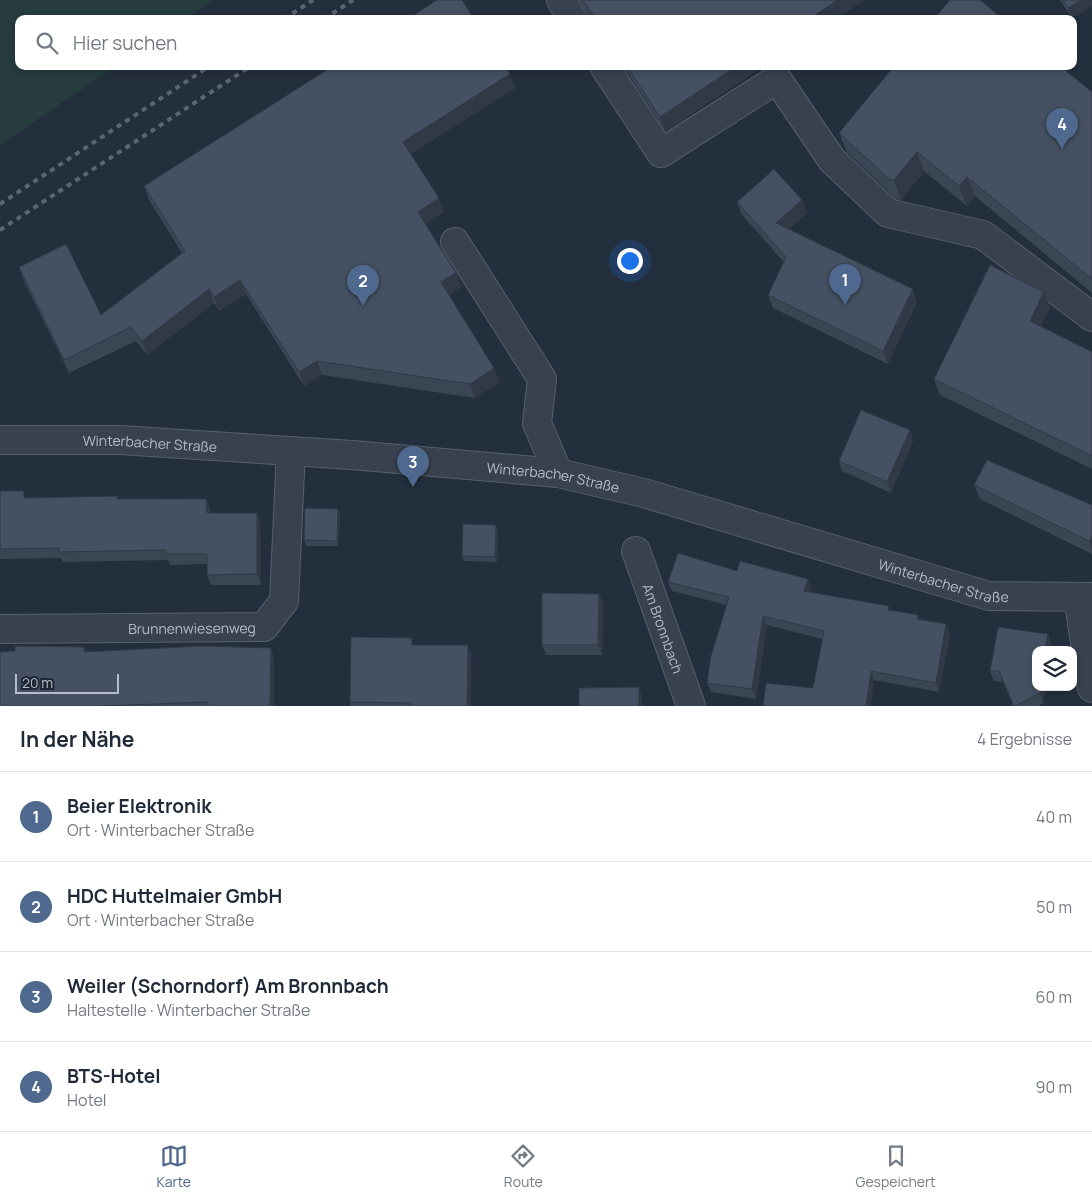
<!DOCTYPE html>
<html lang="de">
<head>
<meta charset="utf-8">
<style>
  body { margin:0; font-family:Manrope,sans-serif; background:#f6f6f7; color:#1f2937 }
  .controls { position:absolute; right:15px; bottom:15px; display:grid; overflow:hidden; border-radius:10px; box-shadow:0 2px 8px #0003 }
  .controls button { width:45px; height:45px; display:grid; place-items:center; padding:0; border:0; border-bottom:1px solid #e0e1e3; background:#fff; color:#1f2937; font:25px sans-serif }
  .scale { position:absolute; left:15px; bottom:12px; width:104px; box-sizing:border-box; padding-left:5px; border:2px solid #b4bcc9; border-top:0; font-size:14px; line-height:18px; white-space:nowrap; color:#b4bcc9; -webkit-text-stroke:4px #1d2633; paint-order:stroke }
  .you { position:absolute; left:629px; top:260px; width:18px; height:18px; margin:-12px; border:4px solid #fff; border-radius:50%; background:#1a73e8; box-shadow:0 0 0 8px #1a73e833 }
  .badge { display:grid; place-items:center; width:32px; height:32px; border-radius:50%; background:#4f688e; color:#fff; font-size:16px; font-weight:700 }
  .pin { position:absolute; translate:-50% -41px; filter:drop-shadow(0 1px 2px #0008) }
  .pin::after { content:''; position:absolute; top:26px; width:18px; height:15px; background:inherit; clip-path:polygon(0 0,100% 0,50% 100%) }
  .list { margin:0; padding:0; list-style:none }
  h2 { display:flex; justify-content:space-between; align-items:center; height:65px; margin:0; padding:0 20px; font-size:21px }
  h2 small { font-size:16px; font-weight:400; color:#747a83 }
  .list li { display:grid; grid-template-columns:32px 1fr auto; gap:15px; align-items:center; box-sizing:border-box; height:90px; padding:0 20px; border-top:1px solid #e0e1e3 }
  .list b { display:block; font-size:19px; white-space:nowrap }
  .list p { margin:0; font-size:16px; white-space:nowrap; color:#747a83 }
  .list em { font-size:16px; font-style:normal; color:#747a83 }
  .icon { flex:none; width:28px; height:28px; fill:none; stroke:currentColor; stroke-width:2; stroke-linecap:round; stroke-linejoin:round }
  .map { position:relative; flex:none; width:1092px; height:706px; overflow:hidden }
  .search { position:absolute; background:#fff; box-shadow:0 2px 8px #0003; left:15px; right:15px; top:15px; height:55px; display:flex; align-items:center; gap:12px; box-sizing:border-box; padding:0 18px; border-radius:10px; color:#747a83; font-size:19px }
  .sheet { height:425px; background:#fff }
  nav { display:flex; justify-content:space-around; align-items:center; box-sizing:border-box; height:70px; border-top:1px solid #e0e1e3; background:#fff; font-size:14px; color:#747a83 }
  nav a { display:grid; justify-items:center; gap:2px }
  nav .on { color:#4f688e }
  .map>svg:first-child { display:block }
</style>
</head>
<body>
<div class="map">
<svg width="1092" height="706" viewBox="0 0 1092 706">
  <rect width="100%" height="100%" fill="#242f3e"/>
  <!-- green -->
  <path fill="#263c3f" d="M0 0H213L185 19H19V66H116L0 145Z"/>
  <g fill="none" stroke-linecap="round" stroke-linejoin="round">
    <defs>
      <g id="minor">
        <path d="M561 0 573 19"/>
        <path d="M604 66 661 153 777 79 832 160 888 213 983 235 1092 317"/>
        <path d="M455 242 542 379 537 423 558 473"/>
        <path id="s1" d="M0 440H120L352 455 558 473 644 493 989 596 1092 597"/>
        <path id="s2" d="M636 551 691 706"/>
        <path d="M1078 597 1092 688"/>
        <path id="s3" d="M0 629 264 627 284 601 291 451"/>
      </g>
    </defs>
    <!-- minor casing -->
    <use href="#minor" stroke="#565f6c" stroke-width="30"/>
    <!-- minor -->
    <use href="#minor" stroke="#38414e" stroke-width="28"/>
    <!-- rail -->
    <path stroke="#5a6575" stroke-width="4" stroke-dasharray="5 5" stroke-linecap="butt" d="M284 19 313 0
      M324 19 353 0
      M0 204 210 66
      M0 230 251 66"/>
  </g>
  <!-- wall -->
  <path fill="#3b4654" d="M579 0H864L836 19H591Z
    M1060 0H1092V6L1072 18Z
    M623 66H764L665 131Z
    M515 88 410 154 444 212 425 224 461 287 449 295 500 382 475 398 322 375 304 386 246 294 219 311 214 303 147 355 136 341 69 373 24 281 19 267 101 315 182 253 149 200 144 186Z
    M1092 92V293L975 196 967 206 924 171 901 200 896 199 847 152 839 133Z
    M802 200 807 213 789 229 917 302 888 364 773 308 768 295 784 262 742 215 737 202Z
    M1044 292 1050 307 1040 326 1092 352V469L940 395 934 379Z
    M910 430 913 441 891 493 842 471 839 461Z
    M974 485 1092 505V554L980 499Z
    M0 491 27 498 206 499 210 509V513L260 523 261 585H211L207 575V564L170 565 168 560 63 562 61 558 0 559Z
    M338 509 340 515 338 546H306L304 540Z
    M496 525 498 531 497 562 464 561 462 556Z
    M737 571 811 588 810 592 891 610 918 615 919 619 950 634 939 692 874 680 813 688 822 639 767 625 756 699 711 692 707 683 727 605 672 591 668 582Z
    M599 594 603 604 602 655H546L542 645Z
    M1048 634 1051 644V650H1036V687H1046L1043 703 1039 706H1013L1003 682 994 681 990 671Z
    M415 645H468L471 656V706H351L350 702Z
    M84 647 86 652 274 658V706H0L15 651Z"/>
  <!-- shaded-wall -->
  <path fill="#303945" d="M838 0H864L836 19H809Z
    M1081 0H1092V6L1072 18 1068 8Z
    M737 66H764L665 131 660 117Z
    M510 74 515 88 408 156 403 142Z
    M917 152 924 171 901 200 894 180Z
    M967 177 975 196 967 206 959 186Z
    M439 198 444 212 423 226 418 212Z
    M802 200 807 213 781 236 776 223Z
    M456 273 461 287 446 296 441 282Z
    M240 280 246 294 219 311 214 297Z
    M209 289 214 303 147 355 142 341Z
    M913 289 917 302 888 364 883 351Z
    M1044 292 1050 307 1036 337 1030 321Z
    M317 361 322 375 304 386 299 372Z
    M494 368 500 382 475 398 470 384Z
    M910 430 913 441 891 493 887 482Z
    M206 499 210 509 211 523 207 513Z
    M338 509 340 515 338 546 337 541Z
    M257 513 260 523 261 585 257 574Z
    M496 525 498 531 497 562 495 557Z
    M1092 536V549L1089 541Z
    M808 579 811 588 808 600 804 591Z
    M599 594 603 604 602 655 598 645Z
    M763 616 767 625 756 699 752 689Z
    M946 624 950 634 939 692 936 683Z
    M1048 634 1051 644V650H1045Z
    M468 645 471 656V706H467Z
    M271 648 274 658V706H270Z
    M871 671 874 680 871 706H866Z
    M639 687 642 698V706H639Z
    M1041 687H1046L1043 703 1040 693Z"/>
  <!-- building -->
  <path fill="#455162" stroke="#303945" d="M437 0H462L474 19H408Z
    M583 0H838L809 19H596Z
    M950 0H980L1003 19H934Z
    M1063 0H1081L1068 8Z
    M333 66H505L510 74 403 142 439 198 418 212 456 273 441 282 494 368 470 384 317 361 299 372 240 280 214 297 209 289 142 341 131 327 64 360 19 267 66 244 101 315 185 251 144 186Z
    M627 66H737L660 117Z
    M894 66H1060L1092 92V279L967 177 959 186 917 152 894 180 889 179 839 133Z
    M774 169 802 200 776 223 913 289 883 351 768 295 786 257 737 202Z
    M990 265 1044 292 1030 321 1092 352V456L934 379Z
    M861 410 910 430 887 482 839 461Z
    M987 460 1092 505V536L1089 541 974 485Z
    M0 491H24V498L117 496V499H206L207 513H257V574L207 575V554H166V550L59 552V548L0 549Z
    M305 508 338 509 337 541 304 540Z
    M463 524 496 525 495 557 462 556Z
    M678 553 737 571 740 561 808 579 804 591 889 606 888 610 918 615 917 619 946 624 936 683 871 671 866 706H763L766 683 813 688 824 631 763 616 752 689 707 683 711 656 729 597 668 582Z
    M542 593 599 594 598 645H542Z
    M998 627 1048 634 1045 650H1036V687H1041L1040 693 1015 706H1014L999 671H990Z
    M351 637 412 638V645H468L467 706H411V703L350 702Z
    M15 646 84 647V652L202 646 271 648 270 706H208V702L100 706H0V652L15 651Z
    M639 687V706H579V688Z"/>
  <g text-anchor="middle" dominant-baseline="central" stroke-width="4" stroke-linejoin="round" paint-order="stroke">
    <!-- street labels -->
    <g font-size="14" fill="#b4bcc9" stroke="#1d2633">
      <text stroke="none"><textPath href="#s1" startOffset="150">Winterbacher Straße</textPath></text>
      <text stroke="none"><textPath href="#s1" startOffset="555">Winterbacher Straße</textPath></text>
      <text stroke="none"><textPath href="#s1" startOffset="960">Winterbacher Straße</textPath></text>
      <text stroke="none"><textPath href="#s3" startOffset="192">Brunnenwiesenweg</textPath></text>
      <text stroke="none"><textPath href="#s2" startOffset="82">Am Bronnbach</textPath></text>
    </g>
  </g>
</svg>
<div class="controls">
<button><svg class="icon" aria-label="layers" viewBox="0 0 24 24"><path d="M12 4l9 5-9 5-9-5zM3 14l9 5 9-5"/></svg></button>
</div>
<div class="scale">20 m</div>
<div class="you"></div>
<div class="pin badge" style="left:845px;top:305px">1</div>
<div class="pin badge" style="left:363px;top:306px">2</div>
<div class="pin badge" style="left:413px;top:487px">3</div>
<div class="pin badge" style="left:1062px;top:149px">4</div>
<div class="search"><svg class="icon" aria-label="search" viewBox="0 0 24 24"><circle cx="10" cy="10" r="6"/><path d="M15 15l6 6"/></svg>Hier suchen</div>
</div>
<section class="sheet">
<h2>In der Nähe<small>4 Ergebnisse</small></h2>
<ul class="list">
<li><span class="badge">1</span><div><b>Beier Elektronik</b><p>Ort · Winterbacher Straße</p></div><em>40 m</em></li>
<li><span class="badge">2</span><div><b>HDC Huttelmaier GmbH</b><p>Ort · Winterbacher Straße</p></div><em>50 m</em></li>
<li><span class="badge">3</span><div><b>Weiler (Schorndorf) Am Bronnbach</b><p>Haltestelle · Winterbacher Straße</p></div><em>60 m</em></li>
<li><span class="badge">4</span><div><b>BTS-Hotel</b><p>Hotel</p></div><em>90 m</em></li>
</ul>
</section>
<nav>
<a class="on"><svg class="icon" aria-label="map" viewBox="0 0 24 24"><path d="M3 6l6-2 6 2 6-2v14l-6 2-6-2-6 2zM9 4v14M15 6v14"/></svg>Karte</a>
<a><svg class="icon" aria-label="directions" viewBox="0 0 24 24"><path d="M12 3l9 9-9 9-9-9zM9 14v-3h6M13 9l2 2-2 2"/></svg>Route</a>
<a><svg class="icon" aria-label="saved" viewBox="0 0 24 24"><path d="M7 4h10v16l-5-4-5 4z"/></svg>Gespeichert</a>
</nav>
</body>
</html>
